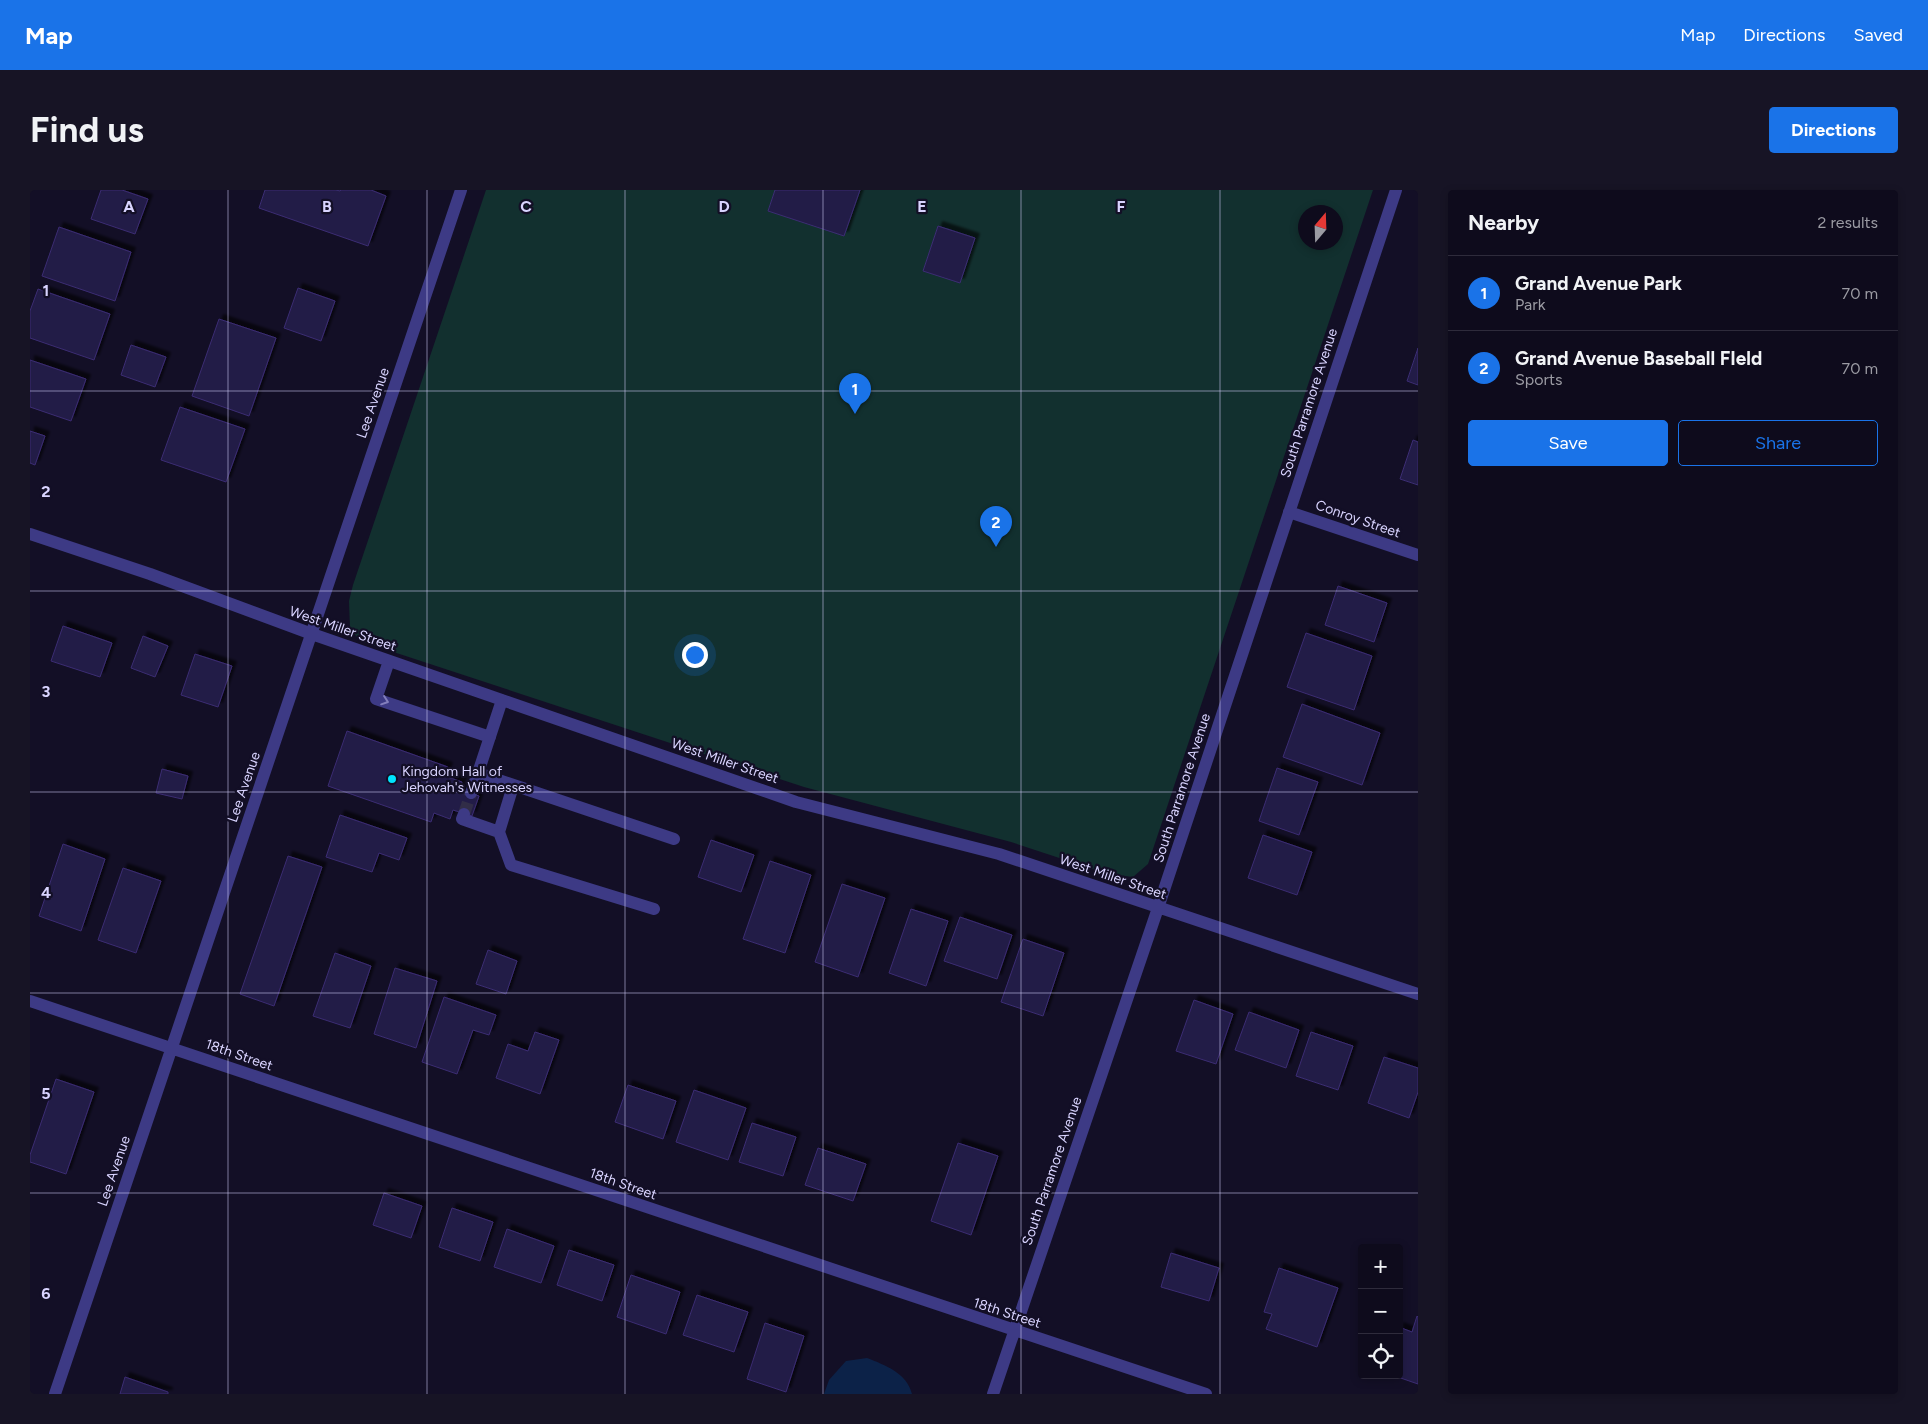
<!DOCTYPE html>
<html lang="en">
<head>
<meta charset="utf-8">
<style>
  body { margin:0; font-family:Figtree,sans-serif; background:#171425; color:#f1f3f6 }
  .controls { position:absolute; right:15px; bottom:15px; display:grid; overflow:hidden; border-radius:5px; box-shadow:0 2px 8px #0003 }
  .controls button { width:45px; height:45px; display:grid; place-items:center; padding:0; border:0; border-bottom:1px solid #2e2b3b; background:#0e0b1c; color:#f1f3f6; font:25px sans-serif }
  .compass { position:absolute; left:1268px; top:15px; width:45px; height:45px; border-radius:50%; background:#0e0b1c; box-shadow:0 2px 8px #0003; rotate:19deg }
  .you { position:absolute; left:664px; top:464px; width:18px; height:18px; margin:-12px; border:4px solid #fff; border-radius:50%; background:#1a73e8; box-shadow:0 0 0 8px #1a73e833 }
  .badge { display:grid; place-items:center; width:32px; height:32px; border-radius:50%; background:#1a73e8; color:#fff; font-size:16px; font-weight:700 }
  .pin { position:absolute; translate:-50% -41px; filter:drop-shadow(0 1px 2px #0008) }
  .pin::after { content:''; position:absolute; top:26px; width:18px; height:15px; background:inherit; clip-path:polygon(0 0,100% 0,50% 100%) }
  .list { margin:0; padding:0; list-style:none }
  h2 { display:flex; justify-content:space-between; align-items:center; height:65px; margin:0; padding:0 20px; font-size:21px }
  h2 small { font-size:16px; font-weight:400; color:#9b9ba3 }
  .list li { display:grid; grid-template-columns:32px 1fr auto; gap:15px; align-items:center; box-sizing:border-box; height:75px; padding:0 20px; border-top:1px solid #2e2b3b }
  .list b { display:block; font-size:19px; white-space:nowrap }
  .list p { margin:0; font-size:16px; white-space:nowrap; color:#9b9ba3 }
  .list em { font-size:16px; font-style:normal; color:#9b9ba3 }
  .actions { display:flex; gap:10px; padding:15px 20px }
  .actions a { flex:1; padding:11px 0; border:1px solid #1a73e8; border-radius:5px; text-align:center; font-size:18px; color:#1a73e8 }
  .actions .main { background:#1a73e8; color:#fff }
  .icon { flex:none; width:28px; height:28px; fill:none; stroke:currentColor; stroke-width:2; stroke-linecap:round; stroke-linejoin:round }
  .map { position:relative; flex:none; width:1388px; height:1204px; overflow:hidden; border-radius:5px }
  header { display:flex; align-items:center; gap:30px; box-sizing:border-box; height:70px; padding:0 25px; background:#1a73e8; color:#fff }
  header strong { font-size:24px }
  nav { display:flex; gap:28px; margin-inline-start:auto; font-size:18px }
  .intro { display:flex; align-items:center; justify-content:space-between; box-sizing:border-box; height:120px; padding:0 30px }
  h1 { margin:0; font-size:35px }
  .button { padding:12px 22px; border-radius:5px; background:#1a73e8; color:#fff; font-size:18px; font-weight:700 }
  main { display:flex; gap:30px; padding:0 30px }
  aside { flex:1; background:#0e0b1c; border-radius:5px; box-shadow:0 2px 8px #0003 }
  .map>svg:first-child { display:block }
</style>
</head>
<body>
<header>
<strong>Map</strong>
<nav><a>Map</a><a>Directions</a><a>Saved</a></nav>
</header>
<div class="intro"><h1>Find us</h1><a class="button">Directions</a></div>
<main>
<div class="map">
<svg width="1388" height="1204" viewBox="0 0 1388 1204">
  <defs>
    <filter id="shadow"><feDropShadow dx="4.5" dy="-4.5" stdDeviation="1" flood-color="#0009"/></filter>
  </defs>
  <rect width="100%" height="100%" fill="#130f26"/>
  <!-- green -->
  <path fill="#12302f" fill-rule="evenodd" d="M456 0H1343L1118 674 1103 687 1078 684 981 652 774 597 330 451 320 438 319 411 323 395ZM1276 22H1306V52H1276Z"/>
  <!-- water -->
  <path fill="#0c2248" d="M837 1168C855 1175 877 1183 882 1204H794L799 1190 816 1171Z"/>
  <!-- building -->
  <path fill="#241b47" stroke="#3b2d73" filter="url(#shadow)" d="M71 0H92L118 9 105 44 61 29Z
    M235 0H306L310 1 311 0H341L356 6 338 56 229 18Z
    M745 0H830L814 46 738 21Z
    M908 36 945 48 930 93 893 81Z
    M29 37 101 62 85 111 12 86Z
    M268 98 305 111 291 151 254 138Z
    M8 99 80 124 64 170 0 148V121Z
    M189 129 246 148 219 226 162 206Z
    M101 155 136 167 125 197 91 185Z
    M1388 158V195L1377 191Z
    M0 170 56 189 41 231 0 217Z
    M150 217 215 239 196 292 131 270Z
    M0 241 15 246 5 275 0 273Z
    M1383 250 1388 252V295L1370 289Z
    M1308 396 1357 413 1344 452 1295 435Z
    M33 436 82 453 70 487 21 471Z
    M1276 443 1342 466 1324 520 1257 497Z
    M113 446 138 456 125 487 101 478Z
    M165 464 202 476 188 517 151 505Z
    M1272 514 1350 543 1332 595 1253 567Z
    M317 541 418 577 415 586 432 592 429 599 449 606 442 626 423 620 420 629 404 623 401 632 298 596Z
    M1247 578 1288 592 1269 645 1229 631Z
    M132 579 158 586 152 609 126 603Z
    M310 625 377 648 369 670 349 663 342 682 296 667Z
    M1233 645 1282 662 1267 705 1218 688Z
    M681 650 724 665 711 702 668 687Z
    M33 654 75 669 51 741 9 726Z
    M258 666 292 677 244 816 210 804Z
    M740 671 781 685 755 763 713 749Z
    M93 678 131 691 106 763 68 750Z
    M812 694 855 708 828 787 785 772Z
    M881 719 918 731 896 796 859 783Z
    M930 727 982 745 967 789 914 771Z
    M993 749 1034 763 1013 826 971 812Z
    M458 760 487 771 476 804 446 794Z
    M305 763 341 776 320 838 283 826Z
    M365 778 407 791 386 858 344 844Z
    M414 807 466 825 459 845 443 840 427 884 392 872Z
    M1164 810 1203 824 1186 874 1146 861Z
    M1219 822 1269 840 1256 878 1205 860Z
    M505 842 529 850 510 904 466 888 478 854 498 861Z
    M1281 842 1323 856 1308 900 1266 886Z
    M1354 867 1388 878V902L1379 928 1338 913Z
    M26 889 64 902 36 984 0 972V965Z
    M598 895 646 911 633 949 585 932Z
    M664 900 716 918 698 970 646 952Z
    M722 933 766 947 753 986 709 972Z
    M928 953 968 966 941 1045 901 1031Z
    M788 958 836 974 823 1011 775 995Z
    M354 1003 392 1016 381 1048 343 1035Z
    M422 1018 463 1032 450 1071 409 1057Z
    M477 1039 524 1056 511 1093 464 1077Z
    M539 1060 584 1075 572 1111 527 1095Z
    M1141 1063 1189 1078 1179 1111 1131 1097Z
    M1249 1078 1308 1098 1287 1157 1236 1139 1242 1124 1234 1122Z
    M601 1085 650 1102 636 1144 587 1127Z
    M667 1105 718 1122 704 1162 653 1145Z
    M1387 1126 1388 1127V1194L1362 1185H1369V1137L1382 1142Z
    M735 1133 774 1146 756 1202 717 1189Z
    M95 1187 138 1202V1204H90Z"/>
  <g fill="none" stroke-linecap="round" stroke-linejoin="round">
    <!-- minor-tunnel -->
    <path stroke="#312d47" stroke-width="12" stroke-dasharray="12 6" stroke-linecap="butt" d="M434 624 441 603"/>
    <!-- minor -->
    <path stroke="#3d3a85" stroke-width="12" d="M1259 322 1388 365
      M0 344 120 384 282 444 766 612 969 664 1388 804
      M359 471 346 509 460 547
      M472 510 448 583 644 649
      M483 596 469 642 481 675 624 719
      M441 603 448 583
      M434 624 432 629 469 642
      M0 811 1176 1204
      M25 1204 431 0
      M963 1204 1128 718 1366 0"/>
  </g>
  <!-- one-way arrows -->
  <defs><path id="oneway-chevron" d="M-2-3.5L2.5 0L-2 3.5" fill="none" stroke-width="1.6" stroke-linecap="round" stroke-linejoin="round" transform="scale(1.25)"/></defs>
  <use stroke="#837fbc" href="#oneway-chevron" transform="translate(355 511) rotate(19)"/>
  <!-- grid -->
  <path fill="none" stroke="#d9d4ff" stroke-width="1" stroke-opacity="0.55" d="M198 0V1204M397 0V1204M595 0V1204M793 0V1204M991 0V1204M1190 0V1204M0 201H1388M0 401H1388M0 602H1388M0 803H1388M0 1003H1388"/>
  <!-- markers -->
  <circle fill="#00e5ff" stroke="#130f26" stroke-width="2" cx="362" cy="589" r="5"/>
  <g text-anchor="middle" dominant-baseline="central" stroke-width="4.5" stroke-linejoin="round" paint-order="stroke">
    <!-- street labels -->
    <g font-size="14" fill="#d9d4ff" stroke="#130f26">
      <text transform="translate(343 213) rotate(-71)">Lee Avenue</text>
      <text transform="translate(1279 213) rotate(-72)">South Parramore Avenue</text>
      <text transform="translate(1328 329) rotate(19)">Conroy Street</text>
      <text transform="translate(313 439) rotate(19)">West Miller Street</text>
      <text transform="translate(695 571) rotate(19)">West Miller Street</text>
      <text transform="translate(214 597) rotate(-71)">Lee Avenue</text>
      <text transform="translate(1152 598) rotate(-72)">South Parramore Avenue</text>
      <text transform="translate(1083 687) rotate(19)">West Miller Street</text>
      <text transform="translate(209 865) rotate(19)">18th Street</text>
      <text transform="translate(84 981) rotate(-71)">Lee Avenue</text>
      <text transform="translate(1022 981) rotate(-71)">South Parramore Avenue</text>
      <text transform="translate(593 994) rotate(19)">18th Street</text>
      <text transform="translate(977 1123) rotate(18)">18th Street</text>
    </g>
    <!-- poi labels -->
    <g font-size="14" fill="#d9d4ff" stroke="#130f26" text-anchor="start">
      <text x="372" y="581">Kingdom Hall of<tspan x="372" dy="16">Jehovah's Witnesses</tspan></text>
    </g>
  </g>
  <g font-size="16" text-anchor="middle" font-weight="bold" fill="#d9d4ff" stroke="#130f26" stroke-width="4.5" stroke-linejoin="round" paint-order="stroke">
    <text x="99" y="22">A</text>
    <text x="297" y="22">B</text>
    <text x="496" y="22">C</text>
    <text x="694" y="22">D</text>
    <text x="892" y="22">E</text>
    <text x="1091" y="22">F</text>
    <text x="16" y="106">1</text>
    <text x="16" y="307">2</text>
    <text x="16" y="507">3</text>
    <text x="16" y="708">4</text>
    <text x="16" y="909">5</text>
    <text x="16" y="1109">6</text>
  </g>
</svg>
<div class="controls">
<button>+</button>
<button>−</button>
<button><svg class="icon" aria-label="locate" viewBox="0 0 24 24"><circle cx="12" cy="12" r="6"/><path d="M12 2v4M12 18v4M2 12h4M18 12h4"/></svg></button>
</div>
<svg class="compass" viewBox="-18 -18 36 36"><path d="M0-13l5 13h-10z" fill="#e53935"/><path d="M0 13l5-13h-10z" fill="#9b9ba3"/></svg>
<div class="you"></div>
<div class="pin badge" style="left:825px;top:224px">1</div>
<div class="pin badge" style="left:966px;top:357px">2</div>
</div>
<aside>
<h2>Nearby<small>2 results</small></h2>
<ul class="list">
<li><span class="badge">1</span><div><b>Grand Avenue Park</b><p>Park</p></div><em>70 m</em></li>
<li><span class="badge">2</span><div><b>Grand Avenue Baseball FIeld</b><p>Sports</p></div><em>70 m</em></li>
</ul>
<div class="actions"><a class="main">Save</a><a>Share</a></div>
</aside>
</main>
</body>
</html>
